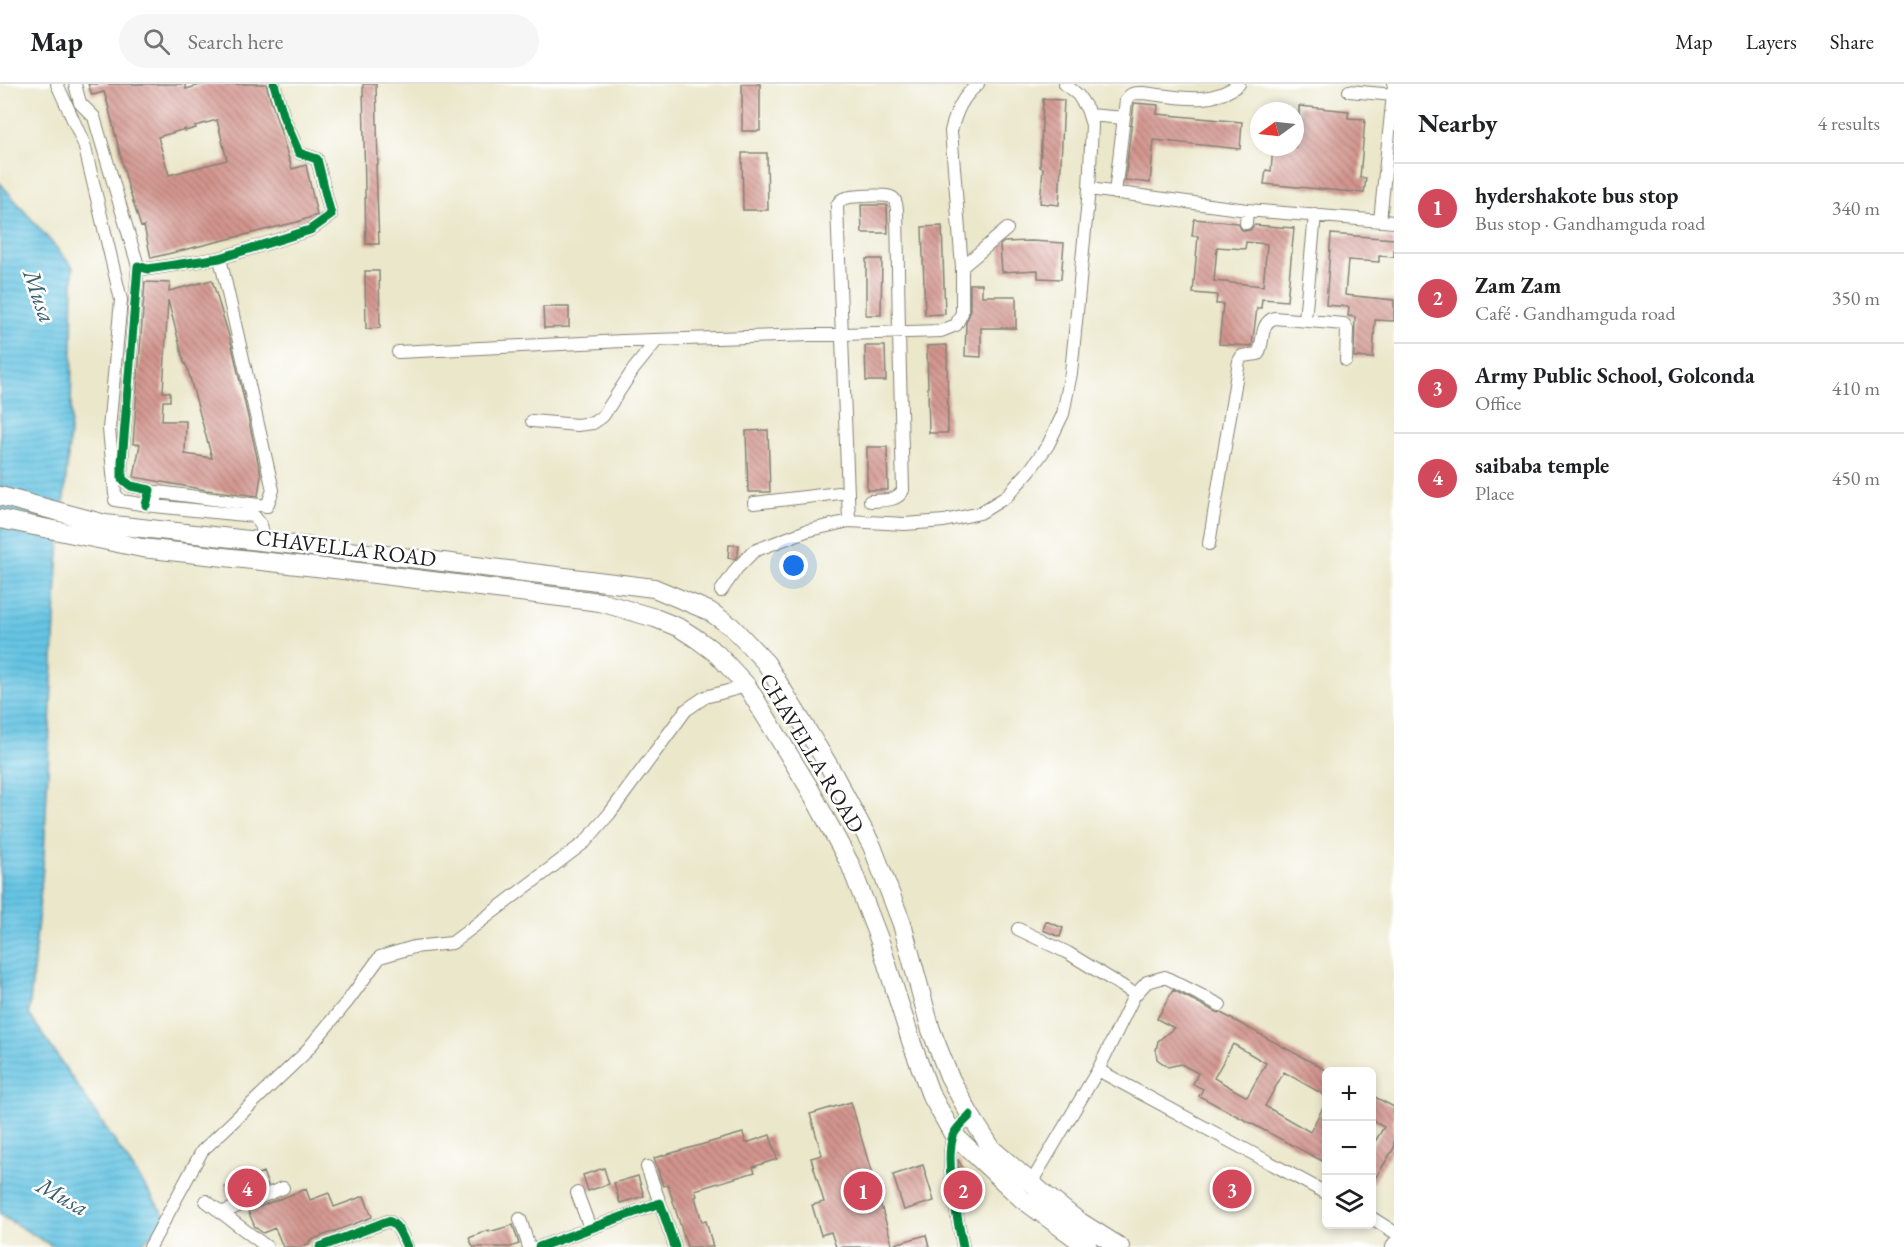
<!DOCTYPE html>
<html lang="en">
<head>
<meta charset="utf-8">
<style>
  body { margin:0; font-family:"EB Garamond",serif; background:#f6f6f6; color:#202124 }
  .controls { position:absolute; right:18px; bottom:18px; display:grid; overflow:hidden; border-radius:9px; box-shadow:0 3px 9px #0003 }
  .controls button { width:54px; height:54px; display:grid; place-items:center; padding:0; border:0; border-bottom:2px solid #e0e0e0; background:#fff; color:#202124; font:30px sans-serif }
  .compass { position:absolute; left:1250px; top:18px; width:54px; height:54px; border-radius:50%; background:#fff; box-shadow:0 3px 9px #0003; rotate:255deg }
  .you { position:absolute; left:794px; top:482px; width:21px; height:21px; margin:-15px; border:4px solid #fff; border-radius:50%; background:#1a73e8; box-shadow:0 0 0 9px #1a73e833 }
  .badge { display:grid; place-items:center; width:39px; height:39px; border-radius:50%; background:#d1495b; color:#fff; font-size:20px; font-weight:700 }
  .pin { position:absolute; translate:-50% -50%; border:3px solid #fff; box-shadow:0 2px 6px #0006 }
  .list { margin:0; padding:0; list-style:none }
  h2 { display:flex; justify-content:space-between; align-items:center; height:78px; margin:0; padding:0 24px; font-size:26px }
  h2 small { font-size:20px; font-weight:400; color:#757577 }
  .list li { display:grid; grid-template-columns:39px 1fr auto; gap:18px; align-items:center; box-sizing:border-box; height:90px; padding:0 24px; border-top:2px solid #e0e0e0 }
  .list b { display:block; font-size:22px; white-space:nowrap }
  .list p { margin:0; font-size:20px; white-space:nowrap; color:#757577 }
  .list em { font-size:20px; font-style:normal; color:#757577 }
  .icon { flex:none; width:33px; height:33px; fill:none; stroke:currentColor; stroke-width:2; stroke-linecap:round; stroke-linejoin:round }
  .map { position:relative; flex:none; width:1394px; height:1163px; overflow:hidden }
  header { display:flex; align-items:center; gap:36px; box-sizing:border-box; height:84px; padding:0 30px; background:#fff; border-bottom:2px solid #e0e0e0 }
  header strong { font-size:28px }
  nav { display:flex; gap:33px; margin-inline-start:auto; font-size:21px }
  .search { width:420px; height:54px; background:#f6f6f6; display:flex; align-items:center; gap:15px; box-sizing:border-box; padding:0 21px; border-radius:33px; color:#757577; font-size:22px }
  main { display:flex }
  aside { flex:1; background:#fff }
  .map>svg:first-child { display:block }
</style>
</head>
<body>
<header>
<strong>Map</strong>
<div class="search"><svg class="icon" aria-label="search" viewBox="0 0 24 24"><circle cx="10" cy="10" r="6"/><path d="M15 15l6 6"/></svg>Search here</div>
<nav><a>Map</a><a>Layers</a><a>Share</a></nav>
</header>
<main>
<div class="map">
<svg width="1394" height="1163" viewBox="0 0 1394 1163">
  <defs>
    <pattern id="water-rules" width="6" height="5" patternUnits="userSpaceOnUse" patternTransform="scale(1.5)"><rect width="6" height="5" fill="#65c4e3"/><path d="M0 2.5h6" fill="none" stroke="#57a8c2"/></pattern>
    <pattern id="building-back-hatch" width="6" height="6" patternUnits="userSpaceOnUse" patternTransform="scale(1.5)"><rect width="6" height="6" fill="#d3958e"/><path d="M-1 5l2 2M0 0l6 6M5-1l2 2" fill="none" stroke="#aa7973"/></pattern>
  </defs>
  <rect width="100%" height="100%" fill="#fff"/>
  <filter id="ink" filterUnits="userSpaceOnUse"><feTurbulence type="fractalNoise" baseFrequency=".0167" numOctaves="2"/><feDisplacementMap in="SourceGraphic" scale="12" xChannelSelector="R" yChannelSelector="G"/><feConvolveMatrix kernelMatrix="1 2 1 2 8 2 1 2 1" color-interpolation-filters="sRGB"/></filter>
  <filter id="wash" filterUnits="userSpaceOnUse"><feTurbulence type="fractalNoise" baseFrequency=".008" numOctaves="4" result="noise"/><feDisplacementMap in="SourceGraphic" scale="24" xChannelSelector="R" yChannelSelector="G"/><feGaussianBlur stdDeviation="1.35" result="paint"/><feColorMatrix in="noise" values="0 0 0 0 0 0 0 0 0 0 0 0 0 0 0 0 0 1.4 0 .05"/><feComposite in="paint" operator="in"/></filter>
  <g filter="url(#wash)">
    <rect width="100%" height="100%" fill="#ebe7cb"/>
    <!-- water -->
    <path fill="url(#water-rules)" stroke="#407080" stroke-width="1.5" d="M0 99 73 183 71 337 57 492 44 772 29 930 169 1138 136 1163H54L0 1131Z"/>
    <g id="blocks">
      <!-- building -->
      <path fill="url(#building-back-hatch)" fill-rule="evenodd" d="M88 0H185L186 5 204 0H266L292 85 306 81 317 131 297 138 151 174 144 142 141 143 128 102 108 21 104 8 92 11ZM217 36 227 76 169 91 158 53 185 45V47L196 44 195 42Z
        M363 0H376L378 80 376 81 379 160H366Z
        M742 0H760V47H742Z
        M1043 15 1064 16 1059 121 1040 119 1043 84 1040 83Z
        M1134 19 1158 21 1157 30 1242 38 1240 65 1154 56 1150 99 1125 96Z
        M1299 22 1349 27 1348 34 1365 35 1360 94H1366L1364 109 1264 100 1266 86 1271 87 1273 63H1295V30L1299 31Z
        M742 69H767L768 126H743Z
        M861 121H887L888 149H862Z
        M1194 135 1238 139 1241 145 1245 147 1250 146 1254 141 1294 144 1287 217 1262 215 1261 224H1257L1252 262 1219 260 1223 220H1216L1217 211 1193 209 1198 152H1192ZM1246 158 1267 160 1263 202 1214 197 1217 163 1245 165Z
        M942 142 945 230 925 231 922 143Z
        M1331 150 1394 155V173L1379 172V178L1348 176 1345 211 1394 216V237L1375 236 1373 274 1354 273 1355 233 1348 232 1349 223 1326 221Z
        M1031 157 1064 159 1061 195 1038 194V186L1002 188 1000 161 1004 158Z
        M866 175H882L881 231H866Z
        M365 187H379L380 244 366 245Z
        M212 196 232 262 261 391 258 412 206 406 134 393 140 360H133L145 198 170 199 169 207ZM168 216 184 278 187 283 212 374 185 370 186 337H162L163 317H170V308H163Z
        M970 200H982V212H1016V244H981V273L965 272 966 239 970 229Z
        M543 223H569V243L544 244Z
        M947 261 948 349H929L927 262Z
        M865 262H885L886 297H866Z
        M768 346 770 408H748L746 347Z
        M867 363H887L888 406H867Z
        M729 461H739L738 471 735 475 728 474Z
        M1046 837 1063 844 1060 853 1043 846Z
        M1173 906 1216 928 1221 929 1326 986V1012L1284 988 1265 1022 1310 1048 1326 1018V1079L1199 1012 1203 1005 1193 1000 1198 989 1181 980 1168 983 1157 975 1156 966 1158 957 1174 944 1157 935ZM1233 960 1266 979 1247 1013 1214 994Z
        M1371 1011 1394 1023V1064L1371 1101V1064L1384 1043 1371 1036Z
        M851 1018 893 1163H836L831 1148 821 1151 812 1121 824 1118 811 1074 822 1071 810 1030Z
        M743 1049 746 1059 770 1051 777 1075 753 1083 755 1088 695 1106 697 1112 695 1113 702 1138 706 1137 713 1163H687L668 1101 663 1102 654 1074Z
        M958 1075 974 1106 962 1113 959 1091Z
        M923 1081 934 1117 904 1126 893 1091Z
        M604 1084 609 1100 588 1107 583 1091Z
        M263 1088 268 1101 230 1117 225 1103Z
        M638 1092 644 1112 620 1119 614 1099Z
        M306 1105 310 1116 329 1109 334 1123 364 1112 372 1133 309 1157 310 1159 300 1163H283L275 1144 263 1149 255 1143 248 1127Z
        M513 1141 519 1160 510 1163H473L469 1154 489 1146V1148Z
        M926 1151 929 1163H896L895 1160Z"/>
    </g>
  </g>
  <g filter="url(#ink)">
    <use href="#blocks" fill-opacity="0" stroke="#848274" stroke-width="1.5"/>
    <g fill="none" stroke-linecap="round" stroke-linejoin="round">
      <defs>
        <path id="minor" d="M57 0 84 60 121 216 109 345 115 410 121 417
          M75 0 80 19 94 33 138 182
          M1349 7 1394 11
          M1089 31 1124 34
          M1089 105 1247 126 1394 138
          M1115 109 1126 16C1130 9 1134 9 1142 9 1175 12 1211 23 1239 0
          M1380 137 1394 0
          M1246 139 1247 126
          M962 183 951 47C956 28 962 13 978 0
          M1305 235 1315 131
          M398 268 623 257 941 247 956 241 962 229V183L1007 145
          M532 337 577 341 593 339 603 332 633 286 657 256
          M115 416 154 422 254 432 261 441 265 458
          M754 419 848 408
          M146 421 150 406 131 402 122 395V377L138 182 148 185 220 174 310 146 331 131 317 75 299 69 284 34 274 0
          M154 422 158 408 267 422 273 406 220 174
          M849 437 837 122C839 118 839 117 843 115 848 112 885 110 891 113 896 115 896 120 897 125L899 249 903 406C897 418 882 416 870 417
          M1209 460 1239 277 1242 272 1258 270C1265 257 1259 240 1274 234L1344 240 1347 245 1346 276
          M721 507 737 484 754 467 806 447 849 437 905 440 944 437 980 429 1006 413 1030 386 1048 361 1063 330 1071 289 1089 105 1092 41 1087 25 1078 11 1065 0
          M1018 845 1068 869 1132 908 1134 912 1098 986 1031 1099
          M1134 912 1147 898 1165 893 1220 921
          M1098 986 1326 1109
          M647 1083 660 1119
          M577 1109 590 1144
          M206 1117 267 1163
          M221 1129 283 1104
          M1372 1134 1394 1148
          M520 1135 529 1163
          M150 1163 202 1067 303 971 347 918 380 873 414 863 452 859 585 758 610 729 686 626 705 613 747 602
          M320 1163 388 1137C399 1141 402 1153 407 1163
          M539 1163 660 1119 675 1163
          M963 1163C958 1135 944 1079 953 1052 955 1045 965 1037 970 1031
          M1392 1163 1394 1159"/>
        <path id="highway" d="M0 412 105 440 394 472 654 504 709 527 732 543 766 579 829 682 872 762 902 840 931 946 949 992 970 1031 992 1065 1043 1109 1077 1136 1120 1163
          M0 435 142 464 343 486 600 518 655 534 680 544 697 555 716 569 747 602 808 702 850 780 879 855 912 960 930 1009 953 1050 1022 1115 1088 1163"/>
      </defs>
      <!-- minor casing -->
      <use href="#minor" stroke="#848274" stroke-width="14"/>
      <!-- highway casing -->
      <use href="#highway" stroke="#848274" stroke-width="20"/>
      <!-- minor -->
      <use href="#minor" stroke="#fff" stroke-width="12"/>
      <!-- highway -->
      <use href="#highway" stroke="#fff" stroke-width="18"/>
      <defs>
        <path id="cycleway" d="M146 421 150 406 131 402 122 395V377L138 182 148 185 220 174 310 146 331 131 317 75 299 69 284 34 274 0
          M320 1163 388 1137C399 1141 402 1153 407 1163
          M539 1163 660 1119 675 1163
          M963 1163C958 1135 944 1079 953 1052 955 1045 965 1037 970 1031"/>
      </defs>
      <!-- cycleway casing -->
      <use href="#cycleway" stroke="#fff" stroke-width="13"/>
      <!-- cycleway -->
      <use href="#cycleway" stroke="#00873e" stroke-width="9"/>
    </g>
  </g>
  <g text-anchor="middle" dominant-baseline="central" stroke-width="5" stroke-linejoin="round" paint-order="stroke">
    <!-- street labels -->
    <g font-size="22" fill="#1c1c1c" stroke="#fff">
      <text transform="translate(346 464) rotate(7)">CHAVELLA ROAD</text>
      <text transform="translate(812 669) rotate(59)">CHAVELLA ROAD</text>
    </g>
    <!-- water labels -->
    <g font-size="24" font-style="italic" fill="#395f6c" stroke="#fff">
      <text transform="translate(40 212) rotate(71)">Musa</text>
      <text transform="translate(63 1112) rotate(29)">Musa</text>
    </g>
  </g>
</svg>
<div class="controls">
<button>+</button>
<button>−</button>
<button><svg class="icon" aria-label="layers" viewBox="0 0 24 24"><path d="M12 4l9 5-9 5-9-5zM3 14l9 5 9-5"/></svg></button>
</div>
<svg class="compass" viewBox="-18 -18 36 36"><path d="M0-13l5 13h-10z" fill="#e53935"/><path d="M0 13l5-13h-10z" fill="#757577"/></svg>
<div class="you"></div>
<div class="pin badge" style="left:863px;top:1107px">1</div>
<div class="pin badge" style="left:963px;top:1106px">2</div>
<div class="pin badge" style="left:1232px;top:1105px">3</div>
<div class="pin badge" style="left:247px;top:1104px">4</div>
</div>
<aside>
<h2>Nearby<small>4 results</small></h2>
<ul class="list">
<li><span class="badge">1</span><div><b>hydershakote bus stop</b><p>Bus stop · Gandhamguda road</p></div><em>340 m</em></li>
<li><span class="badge">2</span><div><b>Zam Zam</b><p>Café · Gandhamguda road</p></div><em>350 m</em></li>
<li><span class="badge">3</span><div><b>Army Public School, Golconda</b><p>Office</p></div><em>410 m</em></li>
<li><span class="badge">4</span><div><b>saibaba temple</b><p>Place</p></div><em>450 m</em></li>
</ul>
</aside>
</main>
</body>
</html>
